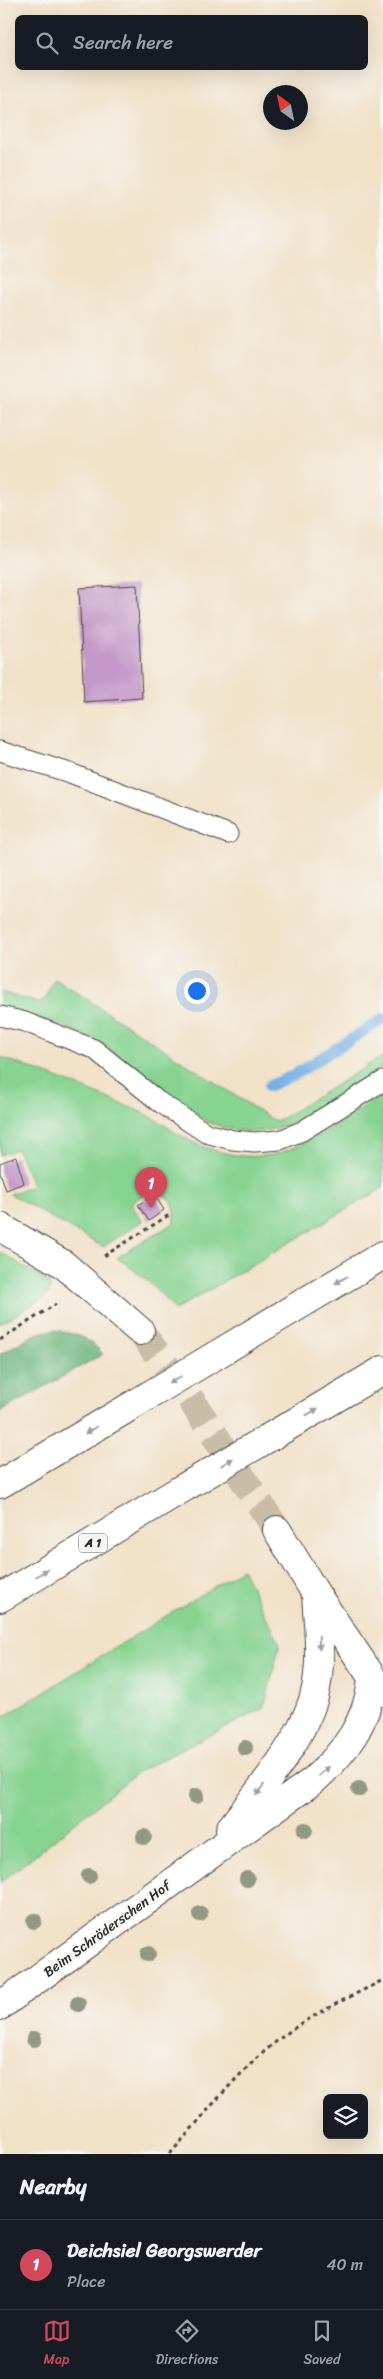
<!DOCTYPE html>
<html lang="en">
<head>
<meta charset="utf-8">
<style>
  body { margin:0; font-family:Sriracha,sans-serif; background:#20242c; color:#f1f3f6 }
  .controls { position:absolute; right:15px; bottom:15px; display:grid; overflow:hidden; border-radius:8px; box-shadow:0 5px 20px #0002 }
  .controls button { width:45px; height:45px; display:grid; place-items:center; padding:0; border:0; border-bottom:1px solid #363941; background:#171b24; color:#f1f3f6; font:25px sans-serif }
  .compass { position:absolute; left:263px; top:85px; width:45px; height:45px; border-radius:50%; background:#171b24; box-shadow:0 5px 20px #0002; rotate:327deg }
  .you { position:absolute; left:196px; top:990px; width:18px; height:18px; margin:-12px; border:4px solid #fff; border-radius:50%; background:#1a73e8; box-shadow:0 0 0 8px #1a73e833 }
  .badge { display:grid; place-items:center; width:32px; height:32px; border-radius:50%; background:#d1495b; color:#fff; font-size:16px; font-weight:700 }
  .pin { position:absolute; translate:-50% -41px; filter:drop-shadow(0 1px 2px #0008) }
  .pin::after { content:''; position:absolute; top:26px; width:18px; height:15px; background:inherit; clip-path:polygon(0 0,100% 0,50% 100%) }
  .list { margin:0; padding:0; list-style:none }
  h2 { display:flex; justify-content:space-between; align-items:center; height:65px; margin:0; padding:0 20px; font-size:21px }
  h2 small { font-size:16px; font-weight:400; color:#9ea1a6 }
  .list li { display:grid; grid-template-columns:32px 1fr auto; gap:15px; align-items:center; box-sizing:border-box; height:90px; padding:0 20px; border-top:1px solid #363941 }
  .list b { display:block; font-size:19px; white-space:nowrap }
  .list p { margin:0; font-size:16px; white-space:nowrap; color:#9ea1a6 }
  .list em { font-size:16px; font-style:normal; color:#9ea1a6 }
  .icon { flex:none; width:28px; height:28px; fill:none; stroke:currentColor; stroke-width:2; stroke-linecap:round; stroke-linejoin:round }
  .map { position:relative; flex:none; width:383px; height:2154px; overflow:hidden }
  .search { position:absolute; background:#171b24; box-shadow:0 5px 20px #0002; left:15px; right:15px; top:15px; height:55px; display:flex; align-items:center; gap:12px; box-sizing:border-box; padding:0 18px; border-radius:8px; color:#9ea1a6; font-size:19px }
  .sheet { height:155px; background:#171b24 }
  nav { display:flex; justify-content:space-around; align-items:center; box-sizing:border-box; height:70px; border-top:1px solid #363941; background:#171b24; font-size:14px; color:#9ea1a6 }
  nav a { display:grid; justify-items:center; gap:2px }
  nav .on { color:#d1495b }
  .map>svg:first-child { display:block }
</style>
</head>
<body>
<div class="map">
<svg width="383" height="2154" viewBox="0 0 383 2154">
  <rect width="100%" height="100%" fill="#f6f6f2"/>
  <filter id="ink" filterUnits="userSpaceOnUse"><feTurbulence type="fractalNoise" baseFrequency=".02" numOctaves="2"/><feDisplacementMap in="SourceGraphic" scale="10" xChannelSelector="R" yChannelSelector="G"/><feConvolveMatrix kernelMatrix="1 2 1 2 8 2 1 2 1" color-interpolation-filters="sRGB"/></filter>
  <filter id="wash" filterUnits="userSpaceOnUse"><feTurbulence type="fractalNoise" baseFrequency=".0096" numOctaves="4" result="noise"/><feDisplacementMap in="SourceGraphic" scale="20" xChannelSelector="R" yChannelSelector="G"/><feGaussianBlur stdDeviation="1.12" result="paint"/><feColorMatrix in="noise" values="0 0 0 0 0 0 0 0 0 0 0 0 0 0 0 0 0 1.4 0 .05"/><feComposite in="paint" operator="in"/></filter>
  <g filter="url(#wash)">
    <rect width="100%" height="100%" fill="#f1e1c7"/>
    <!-- green -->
    <path fill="#86d391" stroke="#587f5e" d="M54 978 276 1122 383 1056V1067L295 1122 273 1129 253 1132 229 1129 207 1122 102 1044 75 1031 0 1011V992L38 1003 45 999Z
      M0 1057C48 1074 94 1092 141 1112 161 1120 177 1136 197 1144 222 1155 255 1161 282 1152 318 1140 351 1114 383 1094V1188L175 1310C159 1290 139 1272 117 1258L175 1222 173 1202 153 1188 131 1203 142 1221 103 1247 10 1194 33 1186 17 1149 0 1155Z
      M0 1252 49 1282 50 1290 45 1297 0 1324Z
      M242 1569 280 1644 264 1708 139 1771 0 1883V1719Z"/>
    <!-- forest -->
    <path fill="#6cb57b" stroke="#4c7053" d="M53 1330C74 1333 88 1337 103 1354L0 1412V1354L35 1334Z"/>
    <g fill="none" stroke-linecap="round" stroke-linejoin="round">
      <!-- stream -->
      <path stroke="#74afe5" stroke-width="11" d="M269 1086 294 1075 383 1019"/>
    </g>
    <g id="blocks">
      <!-- building -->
      <path fill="#c397c7" d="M137 585 142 698 84 702 79 588Z
        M16 1157 24 1183 6 1190 0 1172V1163Z
        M154 1194 164 1210 149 1221 138 1205Z"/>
    </g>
  </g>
  <g filter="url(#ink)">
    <use href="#blocks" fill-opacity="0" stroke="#494642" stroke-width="1"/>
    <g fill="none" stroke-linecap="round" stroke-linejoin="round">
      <!-- street-tunnel -->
      <path stroke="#c9bda8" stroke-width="28" stroke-dasharray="28 14" stroke-linecap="butt" d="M140 1331 189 1397 277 1530"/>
      <defs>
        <path id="lane" d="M0 751 70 773 228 834
          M0 1016 25 1022 94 1049 158 1101 206 1133 233 1140 254 1142 280 1140 302 1131 383 1081"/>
        <path id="street" d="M0 1227 63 1264 140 1331
          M277 1530 316 1594 382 1692
          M230 1829C258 1792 301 1742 314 1697 323 1664 318 1628 316 1594
          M0 2006 314 1780C345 1752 368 1722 372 1679"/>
        <path id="highway" d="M216 1355 383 1255
          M270 1437 383 1370
          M0 1484 133 1405
          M0 1598 185 1487"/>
      </defs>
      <!-- lane casing -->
      <use href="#lane" stroke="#494642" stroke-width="21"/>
      <!-- street casing -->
      <use href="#street" stroke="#494642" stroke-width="30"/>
      <!-- highway casing -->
      <use href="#highway" stroke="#494642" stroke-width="30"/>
      <!-- path -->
      <path stroke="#494642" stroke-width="3" stroke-dasharray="4 4" stroke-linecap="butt" d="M104 1256 169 1215
        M0 1340 56 1304
        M170 2154C210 2108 250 2056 302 2023 328 2007 356 1994 383 1980"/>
      <!-- lane -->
      <use href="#lane" stroke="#fff" stroke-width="19"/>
      <!-- street -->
      <use href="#street" stroke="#fff" stroke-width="28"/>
      <!-- highway -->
      <use href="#highway" stroke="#fff" stroke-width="28"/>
      <defs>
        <path id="highway-bridge" d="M133 1405 216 1355
          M185 1487 270 1437"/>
      </defs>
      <!-- highway-bridge casing -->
      <use href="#highway-bridge" stroke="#494642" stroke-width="30" stroke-linecap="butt"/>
      <!-- highway-bridge -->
      <use href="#highway-bridge" stroke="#fff" stroke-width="28"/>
    </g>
    <!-- trees -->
    <g fill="#939882">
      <circle cx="245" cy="1748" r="8"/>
      <circle cx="359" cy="1789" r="8"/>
      <circle cx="196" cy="1796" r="8"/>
      <circle cx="305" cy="1830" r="8"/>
      <circle cx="144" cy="1837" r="8"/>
      <circle cx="89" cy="1876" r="8"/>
      <circle cx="247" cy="1879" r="8"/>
      <circle cx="200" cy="1914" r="8"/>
      <circle cx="34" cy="1921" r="8"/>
      <circle cx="148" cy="1954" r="8"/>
      <circle cx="78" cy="2004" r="8"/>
      <circle cx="34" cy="2039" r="8"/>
    </g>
    <!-- one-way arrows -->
    <defs><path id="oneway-solid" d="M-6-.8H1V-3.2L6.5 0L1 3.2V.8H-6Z" transform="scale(1.25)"/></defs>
    <g fill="#a0a0a0">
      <use href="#oneway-solid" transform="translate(341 1280) rotate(149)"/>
      <use href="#oneway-solid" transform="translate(175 1380) rotate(149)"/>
      <use href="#oneway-solid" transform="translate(312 1412) rotate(-31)"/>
      <use href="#oneway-solid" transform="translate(91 1430) rotate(149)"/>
      <use href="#oneway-solid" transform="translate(227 1462) rotate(-31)"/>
      <use href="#oneway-solid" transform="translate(42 1573) rotate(-31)"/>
      <use href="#oneway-solid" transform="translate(319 1643) rotate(88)"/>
      <use href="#oneway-solid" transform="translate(324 1771) rotate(-41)"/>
      <use href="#oneway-solid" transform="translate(260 1790) rotate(126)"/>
    </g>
  </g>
  <g text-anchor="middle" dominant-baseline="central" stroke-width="4" stroke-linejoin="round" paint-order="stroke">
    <!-- shield labels -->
    <rect fill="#f6f6f2" stroke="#686867" stroke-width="1" x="79" y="1533.5" width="28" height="19" rx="4"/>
    <g font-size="12" font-weight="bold" fill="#2b2b2b">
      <text x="93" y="1543">A 1</text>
    </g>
    <!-- street labels -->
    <g font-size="14" fill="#2b2b2b" stroke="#f6f6f2">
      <text transform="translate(107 1929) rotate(-36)">Beim Schröderschen Hof</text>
    </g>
  </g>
</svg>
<div class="controls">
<button><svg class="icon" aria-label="layers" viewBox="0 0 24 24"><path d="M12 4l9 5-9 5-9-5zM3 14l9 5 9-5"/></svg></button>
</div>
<svg class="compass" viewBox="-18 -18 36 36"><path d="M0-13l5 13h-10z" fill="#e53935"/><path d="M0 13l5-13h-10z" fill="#9ea1a6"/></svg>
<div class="you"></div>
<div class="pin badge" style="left:151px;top:1208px">1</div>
<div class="search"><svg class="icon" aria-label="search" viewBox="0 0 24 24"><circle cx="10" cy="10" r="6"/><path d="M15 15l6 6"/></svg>Search here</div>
</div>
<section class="sheet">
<h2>Nearby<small></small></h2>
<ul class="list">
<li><span class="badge">1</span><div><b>Deichsiel Georgswerder</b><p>Place</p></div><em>40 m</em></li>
</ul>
</section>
<nav>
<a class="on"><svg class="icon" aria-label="map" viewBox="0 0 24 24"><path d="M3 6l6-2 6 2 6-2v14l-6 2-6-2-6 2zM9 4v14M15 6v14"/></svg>Map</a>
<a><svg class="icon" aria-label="directions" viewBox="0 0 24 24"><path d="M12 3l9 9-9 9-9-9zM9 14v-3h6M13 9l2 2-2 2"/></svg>Directions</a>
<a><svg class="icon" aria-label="saved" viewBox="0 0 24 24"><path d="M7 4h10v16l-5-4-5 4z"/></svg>Saved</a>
</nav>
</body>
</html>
